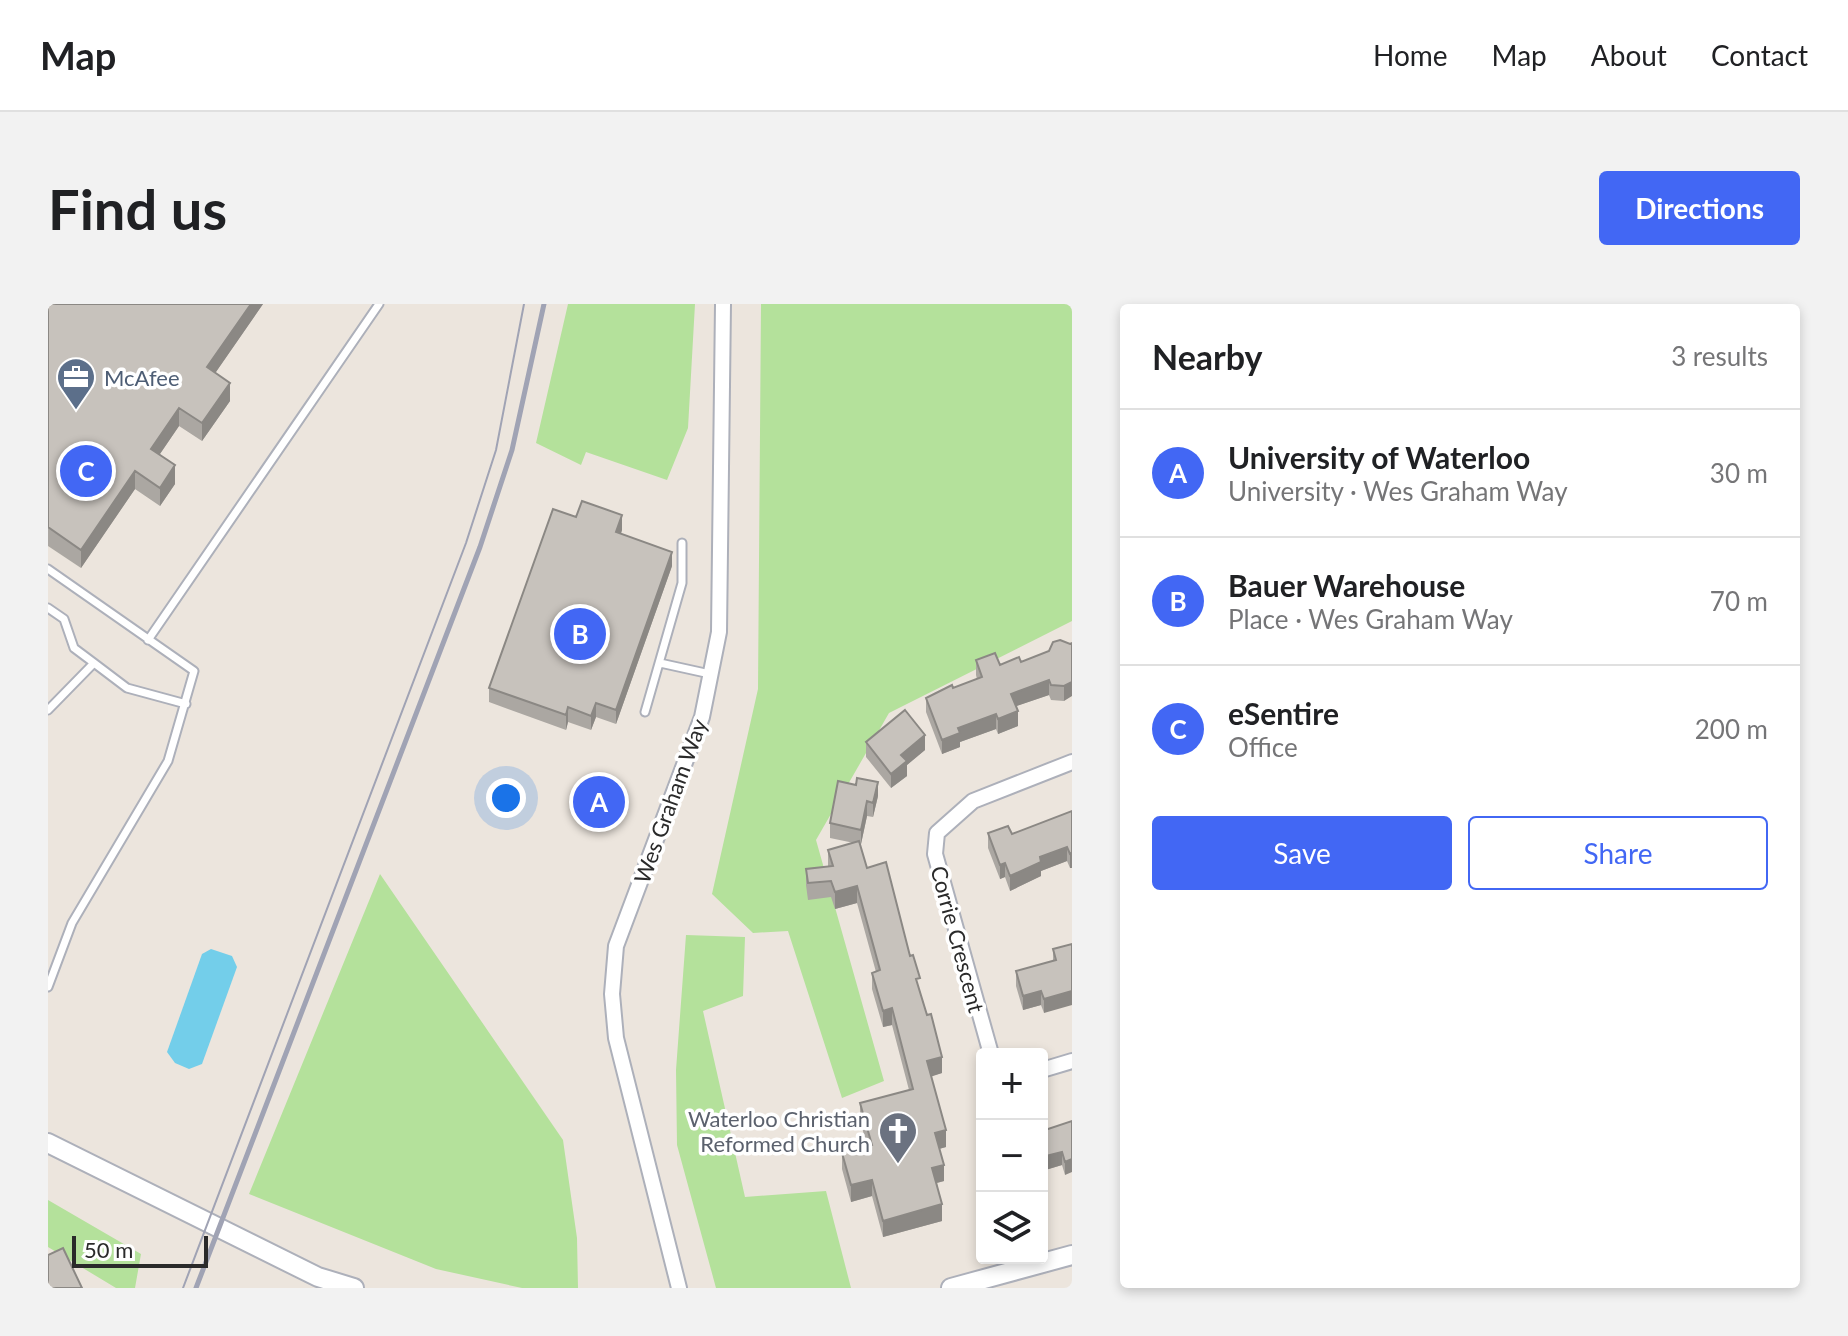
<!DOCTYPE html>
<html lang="en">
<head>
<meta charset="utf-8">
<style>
  body { margin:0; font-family:Lato,sans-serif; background:#f2f2f2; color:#202124 }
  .controls { position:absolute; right:24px; bottom:24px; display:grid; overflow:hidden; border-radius:8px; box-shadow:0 4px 12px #0003 }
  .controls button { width:72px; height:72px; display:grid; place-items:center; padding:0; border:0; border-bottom:2px solid #e0e0e0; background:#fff; color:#202124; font:40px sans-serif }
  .scale { position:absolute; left:24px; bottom:20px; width:136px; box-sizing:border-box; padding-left:8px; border:4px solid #2a2a2a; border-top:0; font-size:22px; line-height:28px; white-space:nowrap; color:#2a2a2a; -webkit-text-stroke:6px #fff; paint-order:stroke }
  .you { position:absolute; left:458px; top:494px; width:28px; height:28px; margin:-20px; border:6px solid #fff; border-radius:50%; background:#1a73e8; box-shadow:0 0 0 12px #1a73e833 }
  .badge { display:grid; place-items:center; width:52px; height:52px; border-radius:50%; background:#4267f4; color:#fff; font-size:26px; font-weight:700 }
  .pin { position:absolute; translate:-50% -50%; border:4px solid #fff; box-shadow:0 2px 8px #0006 }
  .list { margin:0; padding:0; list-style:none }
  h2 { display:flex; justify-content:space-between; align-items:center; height:104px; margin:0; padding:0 32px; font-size:34px }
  h2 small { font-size:26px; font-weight:400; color:#757577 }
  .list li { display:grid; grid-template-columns:52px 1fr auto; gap:24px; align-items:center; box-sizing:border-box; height:128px; padding:0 32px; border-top:2px solid #e0e0e0 }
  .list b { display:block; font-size:30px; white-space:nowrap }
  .list p { margin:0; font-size:26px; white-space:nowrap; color:#757577 }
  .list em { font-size:26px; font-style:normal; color:#757577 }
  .actions { display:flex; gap:16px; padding:24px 32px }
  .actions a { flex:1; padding:18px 0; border:2px solid #4267f4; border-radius:8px; text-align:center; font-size:28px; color:#4267f4 }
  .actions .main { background:#4267f4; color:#fff }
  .icon { flex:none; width:44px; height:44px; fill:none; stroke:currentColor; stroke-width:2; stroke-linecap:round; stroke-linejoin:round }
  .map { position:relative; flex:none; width:1024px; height:984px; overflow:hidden; border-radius:8px }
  header { display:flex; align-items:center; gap:48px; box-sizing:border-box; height:112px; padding:0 40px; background:#fff; border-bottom:2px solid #e0e0e0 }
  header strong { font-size:38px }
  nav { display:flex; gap:44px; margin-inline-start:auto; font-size:28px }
  .intro { display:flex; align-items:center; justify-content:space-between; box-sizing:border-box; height:192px; padding:0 48px }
  h1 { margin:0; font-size:56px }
  .button { padding:20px 36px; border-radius:8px; background:#4267f4; color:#fff; font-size:28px; font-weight:700 }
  main { display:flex; gap:48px; padding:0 48px }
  aside { flex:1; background:#fff; border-radius:8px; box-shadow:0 4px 12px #0003 }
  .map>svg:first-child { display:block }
</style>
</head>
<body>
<header>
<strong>Map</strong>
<nav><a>Home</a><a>Map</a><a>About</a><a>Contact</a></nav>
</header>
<div class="intro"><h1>Find us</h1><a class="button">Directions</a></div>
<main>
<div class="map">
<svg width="1024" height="984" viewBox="0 0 1024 984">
  <rect width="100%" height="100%" fill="#ece5dd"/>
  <!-- green -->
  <path fill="#b4e19b" d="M520 0H647L640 124 619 176 538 148 533 161 488 139Z
    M713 0H1024V317L841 409 768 536 836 777 794 794 740 627 705 629 664 590 710 385Z
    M332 570 515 836 529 934 530 984H474L388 965 201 890Z
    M638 631 697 633 695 692 655 707 697 893 778 887 803 984H668L629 841 628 766Z
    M0 896 93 950 87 984H68L0 943Z"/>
  <!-- water -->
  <path fill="#73ceea" d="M163 645 184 652 189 663 154 760 141 765 127 759 119 748 154 650Z"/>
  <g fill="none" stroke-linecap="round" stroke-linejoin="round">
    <defs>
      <path id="service" d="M0 265 146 367 120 457 24 619 0 683
        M0 304 16 315 26 344 46 359 0 406
        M100 336 331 0
        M46 359 79 384 138 400
        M612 359 662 370
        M597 408 634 279V239"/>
      <path id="minor" d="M943 750 887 550 889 529 925 497 1024 458
        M994 766 1024 757
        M631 984 568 734 564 690 568 642 654 413 671 328 675 0"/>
      <path id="tertiary" d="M0 839 270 973 306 984
        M903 984 1024 951"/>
    </defs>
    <!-- service casing -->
    <use href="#service" stroke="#adb0ba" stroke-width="11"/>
    <!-- minor casing -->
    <use href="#minor" stroke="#adb0ba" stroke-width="18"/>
    <!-- tertiary casing -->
    <use href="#tertiary" stroke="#adb0ba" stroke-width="22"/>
    <!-- service -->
    <use href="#service" stroke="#fff" stroke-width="7"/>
    <!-- minor -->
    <use href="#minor" stroke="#fff" stroke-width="14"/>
    <!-- tertiary -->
    <use href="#tertiary" stroke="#fff" stroke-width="18"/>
    <!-- tram -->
    <path stroke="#a0a3b4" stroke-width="2" d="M135 984 418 239 448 146 476 0"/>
    <!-- rail -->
    <path stroke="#a0a3b4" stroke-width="5" d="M148 984 432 243 464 146 496 0"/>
  </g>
  <!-- wall -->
  <path fill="#aba7a2" d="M0 0H215L167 69 182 97 154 137 131 122 112 150 127 180 112 202 87 185 33 264 0 242Z
    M528 213 574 226 573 230 624 262 568 420 548 413 543 426 520 418 518 426 441 398V384Z
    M1022 340 1016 397 1003 396 1001 391 968 402 970 422 950 430 948 425 912 438V443L894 450 878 408V394L929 375 928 371V356L952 361 973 358Z
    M818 438 877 446 859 461V472L843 484 818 453Z
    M830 492 825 513 819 512 813 540H812L819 564 872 688 894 769 883 772 898 843 891 845 896 877 889 879 894 917 835 933 824 892 803 898 794 865V849L819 842 812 816V799L861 786 844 721 835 723 824 685V669L828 668 809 599 787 605 783 593 760 596 758 581V565L780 562V546L806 539 782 534V519Z
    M1024 507 1022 564 1019 557 993 567V572L962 587 957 573 952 575 940 544V529L964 530Z
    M1024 640 996 709 993 701 975 706 968 682V667L1005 657V645Z
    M1024 817 1017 871 1014 861 994 867Z"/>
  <!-- shaded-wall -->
  <path fill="#8b8884" d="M203 0H215L159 81V63Z
    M182 79V97L154 137V119Z
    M131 104V122L103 163V145Z
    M127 161V180L112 202V184Z
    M87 167V185L33 264V246Z
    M574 211V226L568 242V228Z
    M624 248V262L568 420V406Z
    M1001 376V391L963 404V390Z
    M1024 378V392L1016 397V382Z
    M548 399V413L543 426V412Z
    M520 403V418L518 426V411Z
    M970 407V422L950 430V415Z
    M948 410V425L912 438V443L894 450V436L910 424Z
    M877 431V446L859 461V472L843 484V470L853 451Z
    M830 478V492L825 513V499Z
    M819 497V512L813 540V526Z
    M1019 543V557L993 567V572L962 587V572L992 553Z
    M1024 549V564H1022V550Z
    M957 559V573L952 575V561Z
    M809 582V599L787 605V588Z
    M993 687V701L975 706V692Z
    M1024 687V701L996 709V695Z
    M844 704V721L835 723V707Z
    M894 753V769L879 774V757Z
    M898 826V843L887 846V829Z
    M1014 848V861L994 867V853Z
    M1024 855V868L1017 871V858Z
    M896 861V877L884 880V864Z
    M824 876V892L803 898V881Z
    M894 900V917L835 933V917Z"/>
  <!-- building -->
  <path fill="#c7c2bc" stroke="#8b8884" stroke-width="2" d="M0 0H203L159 63 182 79 154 119 131 104 103 145 127 161 112 184 87 167 33 246 0 223Z
    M534 197 574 211 568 228 624 248 568 406 548 399 543 412 520 403 518 411 441 384 505 205 528 213Z
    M1012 336 1022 340 1024 339V378L1016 382 1003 381 1001 376 963 390 970 407 950 415 948 410 910 424 912 429 894 436 878 394 904 381 905 384 934 373 928 356 947 349 952 361 971 353 973 358 1001 347 1005 338Z
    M857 406 877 431 853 451 859 457 843 470 818 438Z
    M809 474 830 478 825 499 819 497 813 526 782 519 790 477 808 481Z
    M1024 507V549L1022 550 1019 543 992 553 993 558 962 572 957 559 952 561 940 529 960 522 964 530Z
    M811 537 819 564 838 558 862 652 865 651 872 674 868 675 879 711 883 710 894 753 879 757 898 826 887 829 896 861 884 864 894 900 835 917 824 876 803 881 794 849 824 841 812 799 865 785 844 704 835 707 824 669 832 666 809 582 787 588 783 577 760 579 758 565 785 562 780 546Z
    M1024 640V687L996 695 993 687 975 692 968 667 1008 656 1005 645Z
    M1024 817V855L1017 858 1014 848 994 853V827Z
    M15 944 34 984H0V951Z"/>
  <!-- icons -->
  <defs>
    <symbol id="office-pin" viewBox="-11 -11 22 30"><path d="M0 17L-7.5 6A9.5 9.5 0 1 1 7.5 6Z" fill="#5c6f8a" stroke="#fff"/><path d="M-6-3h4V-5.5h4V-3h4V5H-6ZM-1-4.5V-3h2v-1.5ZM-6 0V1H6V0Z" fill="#fff"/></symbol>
    <symbol id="church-pin" viewBox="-11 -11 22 30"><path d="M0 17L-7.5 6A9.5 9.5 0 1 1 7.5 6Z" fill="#6b7280" stroke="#fff"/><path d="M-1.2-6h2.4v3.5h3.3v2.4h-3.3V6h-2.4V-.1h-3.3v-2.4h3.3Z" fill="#fff"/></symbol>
  </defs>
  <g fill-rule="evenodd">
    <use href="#office-pin" x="6" y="51" width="44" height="60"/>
    <use href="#church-pin" x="828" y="805" width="44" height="60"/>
  </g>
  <g text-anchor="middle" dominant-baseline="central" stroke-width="7" stroke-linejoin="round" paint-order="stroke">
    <!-- service labels -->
    <g font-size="22" fill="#4e5e75" stroke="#fff" text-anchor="start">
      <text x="56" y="73">McAfee</text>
    </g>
    <!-- street labels -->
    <g font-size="22" fill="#2a2a2a" stroke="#fff">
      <text transform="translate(622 497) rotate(-70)">Wes Graham Way</text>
      <text transform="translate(910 635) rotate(75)">Corrie Crescent</text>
    </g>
    <!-- worship labels -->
    <g font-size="22" fill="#5b616d" stroke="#fff" text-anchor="end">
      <text x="822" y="814">Waterloo Christian<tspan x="822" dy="25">Reformed Church</tspan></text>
    </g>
  </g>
</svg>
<div class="controls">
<button>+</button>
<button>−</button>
<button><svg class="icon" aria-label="layers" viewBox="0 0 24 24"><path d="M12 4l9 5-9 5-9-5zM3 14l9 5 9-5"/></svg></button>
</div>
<div class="scale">50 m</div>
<div class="you"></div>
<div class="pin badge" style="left:551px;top:498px">A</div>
<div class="pin badge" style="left:532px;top:330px">B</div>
<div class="pin badge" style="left:38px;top:167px">C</div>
</div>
<aside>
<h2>Nearby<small>3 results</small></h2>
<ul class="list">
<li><span class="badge">A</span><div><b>University of Waterloo</b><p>University · Wes Graham Way</p></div><em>30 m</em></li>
<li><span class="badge">B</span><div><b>Bauer Warehouse</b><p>Place · Wes Graham Way</p></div><em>70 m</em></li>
<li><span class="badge">C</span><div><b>eSentire</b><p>Office</p></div><em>200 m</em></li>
</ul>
<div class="actions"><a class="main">Save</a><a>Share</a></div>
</aside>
</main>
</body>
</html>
